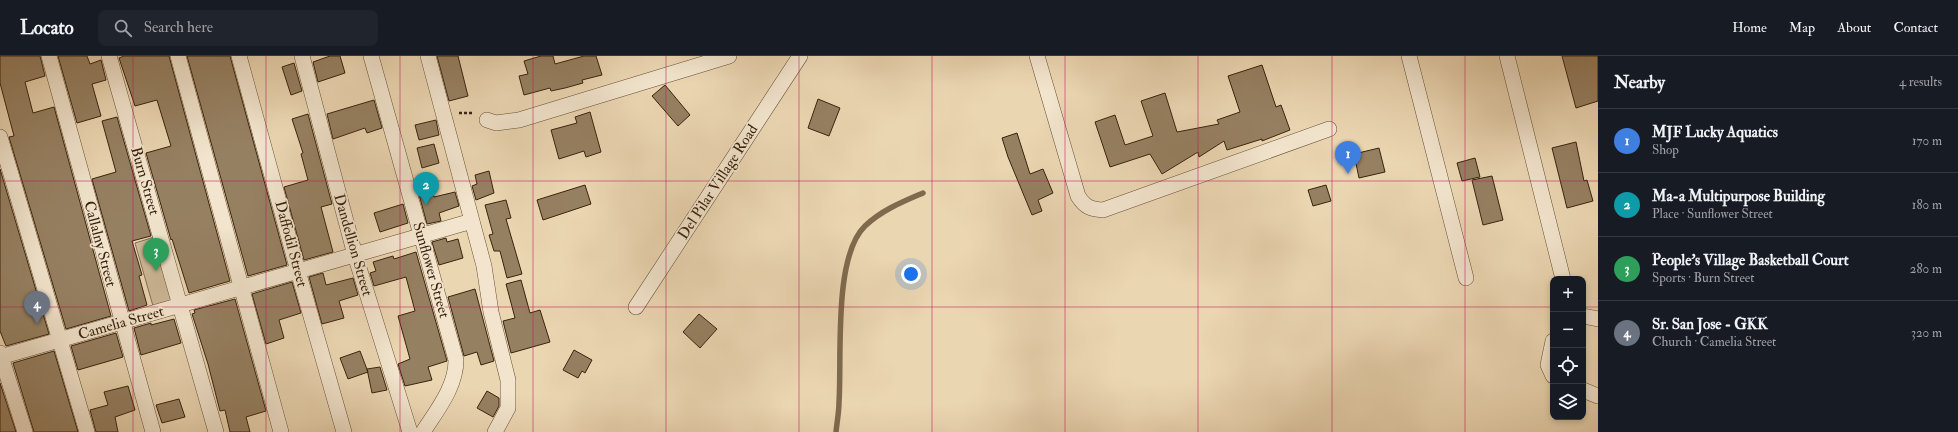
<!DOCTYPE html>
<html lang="en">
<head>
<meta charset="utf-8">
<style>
  body { margin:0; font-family:"IM FELL Double Pica",serif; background:#20242c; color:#f1f3f6 }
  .controls { position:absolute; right:12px; bottom:12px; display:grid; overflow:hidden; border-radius:8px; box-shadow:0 2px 6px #0003 }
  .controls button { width:36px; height:36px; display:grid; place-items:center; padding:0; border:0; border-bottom:1px solid #363941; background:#171b24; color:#f1f3f6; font:20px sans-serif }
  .you { position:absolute; left:911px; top:218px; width:14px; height:14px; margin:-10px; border:3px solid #fff; border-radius:50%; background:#1a73e8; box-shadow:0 0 0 6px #1a73e833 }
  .badge { display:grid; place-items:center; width:26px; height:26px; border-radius:50%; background:#1a73e8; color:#fff; font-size:13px; font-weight:700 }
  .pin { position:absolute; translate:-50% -33px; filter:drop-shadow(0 1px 2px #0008) }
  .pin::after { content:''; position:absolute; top:21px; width:14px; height:12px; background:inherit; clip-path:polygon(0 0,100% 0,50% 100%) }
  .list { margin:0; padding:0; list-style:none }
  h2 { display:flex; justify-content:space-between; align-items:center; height:52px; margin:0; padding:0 16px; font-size:17px }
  h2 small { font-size:13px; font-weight:400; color:#9ea1a6 }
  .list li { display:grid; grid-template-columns:26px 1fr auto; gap:12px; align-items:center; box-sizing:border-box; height:64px; padding:0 16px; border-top:1px solid #363941 }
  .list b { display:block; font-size:15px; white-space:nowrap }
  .list p { margin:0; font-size:13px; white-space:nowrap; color:#9ea1a6 }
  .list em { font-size:13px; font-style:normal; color:#9ea1a6 }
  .icon { flex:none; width:22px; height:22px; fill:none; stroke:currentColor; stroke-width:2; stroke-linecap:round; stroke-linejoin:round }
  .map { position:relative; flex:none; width:1598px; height:376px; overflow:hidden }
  header { display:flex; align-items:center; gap:24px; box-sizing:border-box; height:56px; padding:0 20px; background:#171b24; border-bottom:1px solid #363941 }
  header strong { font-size:19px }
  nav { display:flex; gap:22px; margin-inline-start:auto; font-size:14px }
  .search { width:280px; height:36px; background:#20242c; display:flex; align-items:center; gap:10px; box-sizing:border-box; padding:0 14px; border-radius:8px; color:#9ea1a6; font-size:15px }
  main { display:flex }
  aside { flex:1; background:#171b24 }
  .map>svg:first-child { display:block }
</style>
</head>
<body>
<header>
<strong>Locato</strong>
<div class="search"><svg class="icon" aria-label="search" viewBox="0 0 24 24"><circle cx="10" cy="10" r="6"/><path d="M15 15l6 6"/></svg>Search here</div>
<nav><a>Home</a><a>Map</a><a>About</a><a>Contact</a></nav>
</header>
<main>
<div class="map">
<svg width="1598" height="376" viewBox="0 0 1598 376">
  <rect width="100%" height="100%" fill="#ebd6b2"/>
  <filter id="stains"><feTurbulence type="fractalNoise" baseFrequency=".005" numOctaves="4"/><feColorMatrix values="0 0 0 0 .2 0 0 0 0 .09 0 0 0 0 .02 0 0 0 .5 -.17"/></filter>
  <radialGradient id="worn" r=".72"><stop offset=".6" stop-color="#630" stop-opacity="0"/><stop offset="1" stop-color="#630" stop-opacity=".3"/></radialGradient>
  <!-- green -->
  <path fill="#cdb896" stroke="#836e51" d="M158 180 177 243 153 250 135 187Z"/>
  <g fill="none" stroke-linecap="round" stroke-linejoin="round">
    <!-- stream -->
    <path stroke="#7f6a4e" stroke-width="5.5" d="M836 376C837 366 839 356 839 346 842 302 833 201 865 170 882 154 902 146 923 137"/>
  </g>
  <!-- building -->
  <path fill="#968062" stroke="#39230c" d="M0 0H40L45 20 25 26 33 57 54 51 111 260 66 273 9 81 14 80 0 27Z
    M58 0H87L90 8 101 4 106 24 92 28 101 60 77 67Z
    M124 0H169L230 225 189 237 172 183 171 184 146 97 171 90 157 44 135 50 119 2Z
    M187 0H230L287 209 248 220Z
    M330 0H340L345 17 318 26 313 6Z
    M437 0H458L468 40 449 45Z
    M541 0H553L555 8 584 0H596L602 19 582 24 583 27 565 32 551 35 550 32 524 39 519 20 528 18 524 5Z
    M1562 0H1598V45L1576 52Z
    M294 7 302 35 291 39 282 11Z
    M1262 9 1276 51 1281 49 1290 74 1262 85V83L1227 94 1224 85 1199 101 1198 96 1162 118 1150 98 1110 111 1095 66 1115 59 1125 89 1153 80 1141 45 1165 37 1177 76 1219 68 1217 64 1240 56 1228 20Z
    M665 29 690 59 678 70 652 40Z
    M818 43 840 52 829 80 808 72Z
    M374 44 382 72 367 77 365 72 333 83 327 58Z
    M590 56 601 96 586 101 584 95 559 103 551 74 577 67 575 61Z
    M308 58 332 148 321 151 333 196 304 204 284 131 308 124 301 98 303 97 292 63Z
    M117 61 151 180 132 185 142 219 139 220 147 249 129 255 92 123 116 116 102 65Z
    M436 64 439 79 419 84 415 69Z
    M1017 77 1030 118 1043 113 1053 137 1038 144 1042 155 1032 159 1008 101 1002 82Z
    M1576 86 1584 125 1587 124 1593 145 1567 152 1552 92Z
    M434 88 439 107 422 112 417 92Z
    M1379 92 1385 116 1359 122 1354 98Z
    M1475 102 1480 121 1462 125 1457 107Z
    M0 113 49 278 6 290 0 275Z
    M489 115 494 137 476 144 472 130 477 128 475 119Z
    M1492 120 1503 164 1483 169 1472 124Z
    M430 128 434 141 455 136 459 150 439 157 441 165 427 168 417 131Z
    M585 129 591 148 543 164 537 144Z
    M1326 129 1331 145 1313 150 1308 134Z
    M506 144 511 162 506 163 522 218 507 222 500 195H494L489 179 493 178 485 149Z
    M403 148 408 167 380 176 374 157Z
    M446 182 447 186 458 183 463 202 439 209 432 186Z
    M416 196 447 305 428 311 432 324 405 330 398 308 410 303 398 260 415 255 406 221 374 230 370 217 376 215 373 206 393 200 394 203Z
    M323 217 326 229 353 222 358 239 339 245 344 262 322 268 309 221Z
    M521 224 530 257 540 254 550 286 511 297 503 265 515 262 506 228Z
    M292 226 301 257 279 264 284 282 266 288 252 238Z
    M475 233 494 305 481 309 477 296 464 300 448 241Z
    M235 243 266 355 246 361 250 376H230L225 354 220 355 208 308 192 258 195 257 194 254Z
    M699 258 717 273 700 292 683 276Z
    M174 263 181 287 141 299 134 272 151 267V269Z
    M116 277 123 301 78 314 71 290Z
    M574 294 592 304 585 317 582 315 578 322 563 314Z
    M54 295 78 376H34L13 307Z
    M360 295 368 316 348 323 340 302Z
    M380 311 387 334 372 337 367 313Z
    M0 327 16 376H0Z
    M128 330 135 354 115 361 118 376H96L90 354 108 349 104 336Z
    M487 335 499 342V350L493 361 477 352Z
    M179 343 185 361 162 367 156 349Z"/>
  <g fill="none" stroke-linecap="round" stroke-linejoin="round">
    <defs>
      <path id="minor" d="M49 0 153 376
        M109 0 216 376
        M178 0 281 376
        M239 0 298 215 344 376
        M302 0 355 199 410 376
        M371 0 456 304C456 331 437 354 423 376
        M428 0 484 210 491 256 508 324V352L495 376
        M1037 0 1078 140C1085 151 1090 153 1103 154L1329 73
        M1409 0 1466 222
        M1507 0 1563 223
        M487 64 496 67 519 64 729 0
        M0 81 87 376
        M636 251 800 0
        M1583 260 1598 263
        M1553 285 1548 309 1553 320
        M0 297 25 376
        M0 301 472 165
        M1583 334 1598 340"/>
    </defs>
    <!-- minor casing -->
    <use href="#minor" stroke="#665036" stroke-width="16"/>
    <!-- path -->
    <path stroke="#39230c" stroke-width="2.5" stroke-dasharray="3 2" stroke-linecap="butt" d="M459 57H472"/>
    <!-- minor -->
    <use href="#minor" stroke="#f2e4cd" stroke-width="15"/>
  </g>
  <!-- grid -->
  <path fill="none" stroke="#c2185b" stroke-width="1" stroke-opacity="0.55" d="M133 0V376M266 0V376M400 0V376M533 0V376M666 0V376M799 0V376M932 0V376M1065 0V376M1198 0V376M1332 0V376M1465 0V376M0 125H1598M0 251H1553M1583 251H1598"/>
  <g text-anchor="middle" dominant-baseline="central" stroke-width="3.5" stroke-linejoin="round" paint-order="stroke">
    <!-- street labels -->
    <g font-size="15" fill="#39230c" stroke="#f2e4cd">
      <text transform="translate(145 125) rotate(74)">Burn Street</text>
      <text transform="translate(718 126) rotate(-57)">Del Pilar Village Road</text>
      <text transform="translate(100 188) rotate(75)">Callalny Street</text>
      <text transform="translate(291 188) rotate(75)">Daffodil Street</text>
      <text transform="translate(353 189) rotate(74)">Dandellion Street</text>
      <text transform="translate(431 214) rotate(74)">Sunflower Street</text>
      <text transform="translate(121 267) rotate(-16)">Camelia Street</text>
    </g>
  </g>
  <rect width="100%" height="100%" filter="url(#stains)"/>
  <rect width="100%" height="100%" fill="url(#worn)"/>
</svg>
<div class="controls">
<button>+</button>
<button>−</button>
<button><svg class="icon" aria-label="locate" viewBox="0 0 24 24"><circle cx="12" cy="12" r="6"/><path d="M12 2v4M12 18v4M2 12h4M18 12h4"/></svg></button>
<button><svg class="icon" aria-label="layers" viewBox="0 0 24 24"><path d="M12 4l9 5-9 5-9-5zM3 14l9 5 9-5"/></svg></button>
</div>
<div class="you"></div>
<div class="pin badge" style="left:1348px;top:118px;background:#3f7fe0">1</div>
<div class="pin badge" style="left:426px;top:149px;background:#0f9aa8">2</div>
<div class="pin badge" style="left:156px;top:215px;background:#2e9e5b">3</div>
<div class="pin badge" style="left:37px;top:268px;background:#6b7280">4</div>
</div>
<aside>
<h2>Nearby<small>4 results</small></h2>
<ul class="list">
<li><span class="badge" style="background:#3f7fe0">1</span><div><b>MJF Lucky Aquatics</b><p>Shop</p></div><em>170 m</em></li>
<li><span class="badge" style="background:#0f9aa8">2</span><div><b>Ma-a Multipurpose Building</b><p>Place · Sunflower Street</p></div><em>180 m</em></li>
<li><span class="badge" style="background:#2e9e5b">3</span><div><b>People's Village Basketball Court</b><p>Sports · Burn Street</p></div><em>280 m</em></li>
<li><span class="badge" style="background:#6b7280">4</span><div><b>Sr. San Jose - GKK</b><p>Church · Camelia Street</p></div><em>320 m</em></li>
</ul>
</aside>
</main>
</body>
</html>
